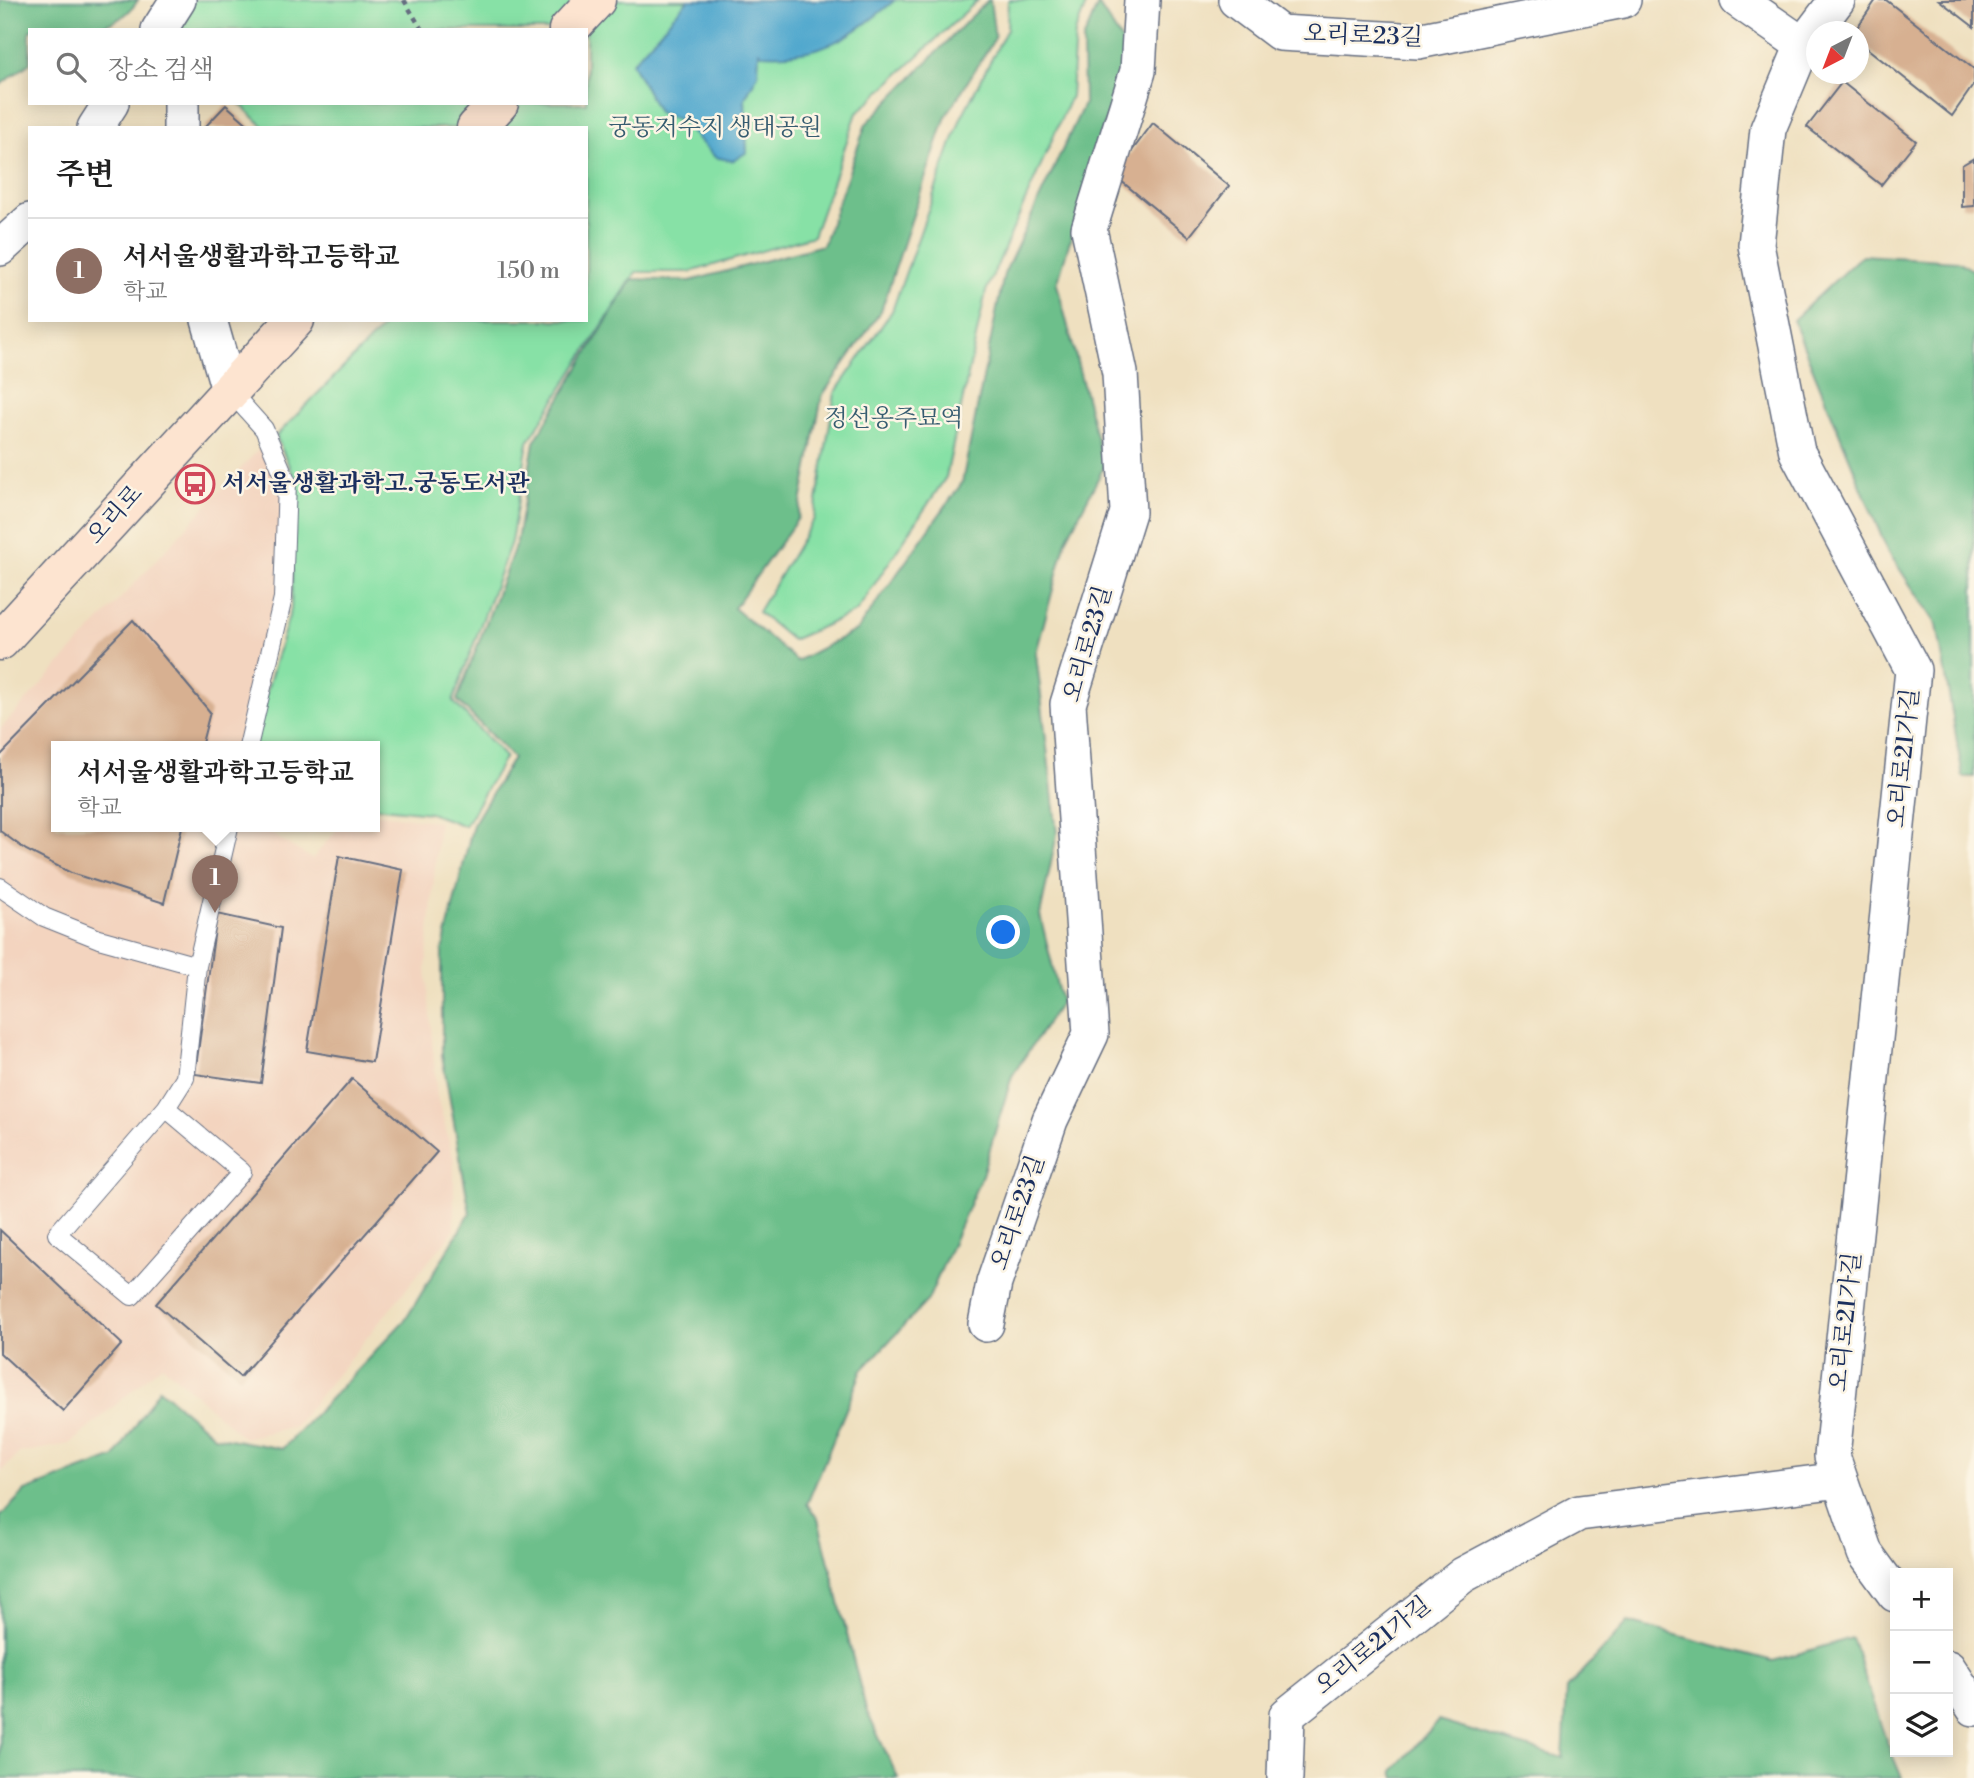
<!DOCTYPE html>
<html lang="ko">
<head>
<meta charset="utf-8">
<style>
  body { margin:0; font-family:"Libre Bodoni","Noto Serif KR",serif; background:#f2f2f2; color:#222 }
  .controls { position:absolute; right:21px; bottom:21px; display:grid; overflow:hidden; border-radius:0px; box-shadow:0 4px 18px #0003 }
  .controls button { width:63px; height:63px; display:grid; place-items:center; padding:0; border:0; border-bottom:2px solid #e0e0e0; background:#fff; color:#222; font:35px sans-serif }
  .compass { position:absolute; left:1806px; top:21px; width:63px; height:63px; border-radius:50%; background:#fff; box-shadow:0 4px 18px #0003; rotate:222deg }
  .you { position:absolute; left:1004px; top:933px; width:24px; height:24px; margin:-18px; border:5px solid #fff; border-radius:50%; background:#1a73e8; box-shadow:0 0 0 10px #1a73e833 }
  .badge { display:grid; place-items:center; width:46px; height:46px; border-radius:50%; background:#d1495b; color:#fff; font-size:23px; font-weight:700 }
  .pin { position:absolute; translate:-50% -58px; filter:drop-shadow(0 2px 4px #0008) }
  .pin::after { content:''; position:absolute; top:37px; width:24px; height:21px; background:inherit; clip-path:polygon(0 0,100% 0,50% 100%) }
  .popup { position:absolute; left:51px; top:741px; width:329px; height:91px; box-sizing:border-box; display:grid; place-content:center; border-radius:0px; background:#fff; filter:drop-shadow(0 2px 5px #0005); font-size:23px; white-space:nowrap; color:#767676 }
  .popup b { font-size:26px; color:#222 }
  .popup::after { content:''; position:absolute; left:50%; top:100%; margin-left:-14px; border:14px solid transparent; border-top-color:#fff }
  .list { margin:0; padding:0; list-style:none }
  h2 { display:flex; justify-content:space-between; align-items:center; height:91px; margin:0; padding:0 28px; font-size:30px }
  h2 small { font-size:23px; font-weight:400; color:#767676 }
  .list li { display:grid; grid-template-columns:46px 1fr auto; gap:21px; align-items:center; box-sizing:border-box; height:105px; padding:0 28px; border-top:2px solid #e0e0e0 }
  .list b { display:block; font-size:26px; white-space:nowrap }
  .list p { margin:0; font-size:23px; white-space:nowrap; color:#767676 }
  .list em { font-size:23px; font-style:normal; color:#767676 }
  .icon { flex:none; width:38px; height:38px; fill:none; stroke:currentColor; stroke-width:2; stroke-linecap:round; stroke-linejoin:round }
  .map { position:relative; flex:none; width:1974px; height:1778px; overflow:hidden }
  .search { position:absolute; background:#fff; box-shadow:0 4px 18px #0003; left:28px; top:28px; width:560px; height:77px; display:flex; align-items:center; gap:18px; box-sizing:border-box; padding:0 24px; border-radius:0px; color:#767676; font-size:26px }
  .panel { position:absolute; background:#fff; box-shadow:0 4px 18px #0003; left:28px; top:126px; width:560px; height:196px; border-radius:0px }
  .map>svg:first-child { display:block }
</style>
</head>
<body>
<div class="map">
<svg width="1974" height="1778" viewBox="0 0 1974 1778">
  <rect width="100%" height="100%" fill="#fcf5e5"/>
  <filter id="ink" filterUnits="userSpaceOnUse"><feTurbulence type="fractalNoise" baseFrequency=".0143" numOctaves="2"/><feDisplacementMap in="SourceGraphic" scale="14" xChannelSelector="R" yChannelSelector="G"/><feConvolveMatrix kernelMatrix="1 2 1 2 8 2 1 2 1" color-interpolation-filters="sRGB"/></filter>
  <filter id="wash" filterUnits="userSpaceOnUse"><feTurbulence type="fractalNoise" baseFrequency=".00686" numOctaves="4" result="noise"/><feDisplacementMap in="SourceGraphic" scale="28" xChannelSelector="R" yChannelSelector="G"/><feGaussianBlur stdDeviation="1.57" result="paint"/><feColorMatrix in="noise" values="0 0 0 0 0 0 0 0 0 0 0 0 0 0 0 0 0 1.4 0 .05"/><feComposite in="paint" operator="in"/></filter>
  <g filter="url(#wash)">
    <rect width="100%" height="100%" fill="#efe0c0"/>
    <!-- built -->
    <path fill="#f3d4bf" d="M269 438 287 481 283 602 240 747H56V827H260L312 859 339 827H374V813L439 822 426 968 437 1096 454 1161V1230L295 1426 244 1438 162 1365 70 1444 19 1453 0 1473V729Z"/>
    <!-- green -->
    <path fill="#87e1a6" stroke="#518882" stroke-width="2" d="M188 0H978L857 113 813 236 690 272H636L528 442 511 542 453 701 505 757 465 826 430 813 374 807V747H250L291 609 296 482 276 436 390 320H586V128H265L239 103H586V30H167Z
      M1008 0H1088L1075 32 1071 96 986 291 946 477 856 612 792 640 758 612 814 519 835 393 892 311 961 118 1007 29Z"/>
    <!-- forest -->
    <path fill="#6dbf8b" stroke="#447774" stroke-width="2" d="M0 0H138C117 36 66 30 30 30V63L0 85Z
      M988 0H990L995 38 946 116 881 311 822 396 798 518 734 608 797 661 857 630 962 483 1004 274 1084 104 1083 40 1098 4 1127 49 1057 284 1104 467 1066 540 1036 653 1057 834 1040 915 1061 1002 1012 1076 982 1175 928 1300 862 1370 807 1504 818 1519 866 1710 898 1778H0V1517L25 1491 115 1457 159 1389 214 1436 282 1449 406 1319 470 1213 442 1055V952L473 825 513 758 457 700 517 541 534 442 632 279 690 281 823 245 866 124Z
      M1862 255 1957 261 1974 271V777H1963L1937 625 1887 550 1793 320Z
      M1628 1622 1773 1661 1852 1638 1886 1740 1902 1778H1395L1393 1771 1438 1721 1563 1758 1567 1689Z"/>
    <!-- water -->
    <path fill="#51a8ce" stroke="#366c96" stroke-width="2" d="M688 0H895C851 37 821 58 761 54L759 51 758 74 745 98 747 152 733 161 715 157 680 120 658 112 632 63Z"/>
    <g id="blocks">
      <!-- building -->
      <path fill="#d7b091" d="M1876 0H1886L1974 69V84L1952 116 1858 41V32H1854Z
        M1939 0H1974V27Z
        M1842 82 1916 141 1881 185 1807 127Z
        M226 105 252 128H204Z
        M1153 123 1229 186 1189 237 1114 175Z
        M1974 158V206L1962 207V165Z
        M133 620 210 712 201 747H56V827H182L164 903 71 873 26 850 0 831V756Z
        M339 856 403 870 372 1062 307 1051Z
        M217 914 281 928 261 1083 195 1074Z
        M352 1079 437 1152 240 1377 156 1304Z
        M0 1230 122 1344 63 1411 0 1353Z"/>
    </g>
  </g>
  <g filter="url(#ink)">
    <use href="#blocks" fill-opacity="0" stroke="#656d80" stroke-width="2"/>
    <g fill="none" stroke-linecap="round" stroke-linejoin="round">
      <defs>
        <path id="lane" d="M229 390 264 429 287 482 283 598 248 747
          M0 887 44 917 99 939 197 966
          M166 1108 242 1172 132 1296 57 1234 166 1108 185 1078 197 966 229 827"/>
        <path id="street" d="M1236 0 1280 33 1418 41 1623 0
          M1738 0 1803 45
          M1837 0 1803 45 1768 129 1756 245 1797 452 1913 670 1832 1456 1865 1553 1895 1594
          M159 30 178 0
          M95 128 111 103
          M181 128V103
          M0 248 30 221
          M209 320 229 390
          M986 1324 994 1283 1050 1120 1091 1034 1068 704 1128 512 1120 373 1089 229 1138 71 1142 0
          M1948 1668 1974 1708
          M1285 1778 1287 1715 1463 1575 1579 1513 1840 1480"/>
        <path id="secondary" d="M568 30 596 0
          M476 128 499 103
          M0 641 295 320"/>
      </defs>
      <!-- lane casing -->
      <use href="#lane" stroke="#656d80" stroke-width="20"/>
      <!-- street casing -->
      <use href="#street" stroke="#656d80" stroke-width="38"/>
      <!-- secondary casing -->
      <use href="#secondary" stroke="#656d80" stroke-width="41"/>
      <!-- path -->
      <path stroke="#656d80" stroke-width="4.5" stroke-dasharray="5 5" stroke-linecap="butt" d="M404 0 422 30"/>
      <!-- lane -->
      <use href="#lane" stroke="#fff" stroke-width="18"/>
      <!-- street -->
      <use href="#street" stroke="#fff" stroke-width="35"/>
      <!-- secondary -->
      <use href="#secondary" stroke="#fde4d0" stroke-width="38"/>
    </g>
  </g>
  <!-- icons -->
  <defs>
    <symbol id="bus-ring" viewBox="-11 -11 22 22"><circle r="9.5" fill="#fcf5e5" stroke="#d1495b" stroke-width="1.5"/><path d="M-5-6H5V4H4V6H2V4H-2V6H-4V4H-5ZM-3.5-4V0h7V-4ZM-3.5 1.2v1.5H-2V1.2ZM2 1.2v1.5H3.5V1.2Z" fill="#d1495b"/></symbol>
  </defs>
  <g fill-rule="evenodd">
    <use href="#bus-ring" x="173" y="462" width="44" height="44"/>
  </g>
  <g text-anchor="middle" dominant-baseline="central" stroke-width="5" stroke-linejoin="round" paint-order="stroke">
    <!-- street labels -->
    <g font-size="24" fill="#1b2f5e" stroke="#fcf5e5">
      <text transform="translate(1363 36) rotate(2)">오리로23길</text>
      <text transform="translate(115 515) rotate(-48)">오리로</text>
      <text transform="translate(1088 644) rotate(-74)">오리로23길</text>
      <text transform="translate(1904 758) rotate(-84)">오리로21가길</text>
      <text transform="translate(1018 1213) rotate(-71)">오리로23길</text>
      <text transform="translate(1846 1322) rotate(-84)">오리로21가길</text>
      <text transform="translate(1373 1646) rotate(-39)">오리로21가길</text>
    </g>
    <!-- park labels -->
    <g font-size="24" fill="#365c70" stroke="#fcf5e5">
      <text x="715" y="128">궁동저수지 생태공원</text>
      <text x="894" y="419">정선옹주묘역</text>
    </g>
    <!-- poi labels -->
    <g font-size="24" font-weight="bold" fill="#1b2f5e" stroke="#fcf5e5" text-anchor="start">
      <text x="222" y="484">서서울생활과학고.궁동도서관</text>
    </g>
  </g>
</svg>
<div class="controls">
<button>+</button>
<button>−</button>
<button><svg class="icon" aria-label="layers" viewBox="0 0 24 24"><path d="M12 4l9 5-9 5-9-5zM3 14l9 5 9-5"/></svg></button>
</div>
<svg class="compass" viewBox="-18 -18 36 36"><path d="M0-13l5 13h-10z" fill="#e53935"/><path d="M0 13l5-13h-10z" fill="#767676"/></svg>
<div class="you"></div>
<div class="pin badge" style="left:215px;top:913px;background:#8d6e63">1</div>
<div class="popup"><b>서서울생활과학고등학교</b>학교</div>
<div class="search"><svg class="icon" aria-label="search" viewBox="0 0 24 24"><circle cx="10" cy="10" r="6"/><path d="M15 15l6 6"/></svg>장소 검색</div>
<section class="panel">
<h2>주변<small></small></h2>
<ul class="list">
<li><span class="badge" style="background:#8d6e63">1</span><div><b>서서울생활과학고등학교</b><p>학교</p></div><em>150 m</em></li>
</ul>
</section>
</div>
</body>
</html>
